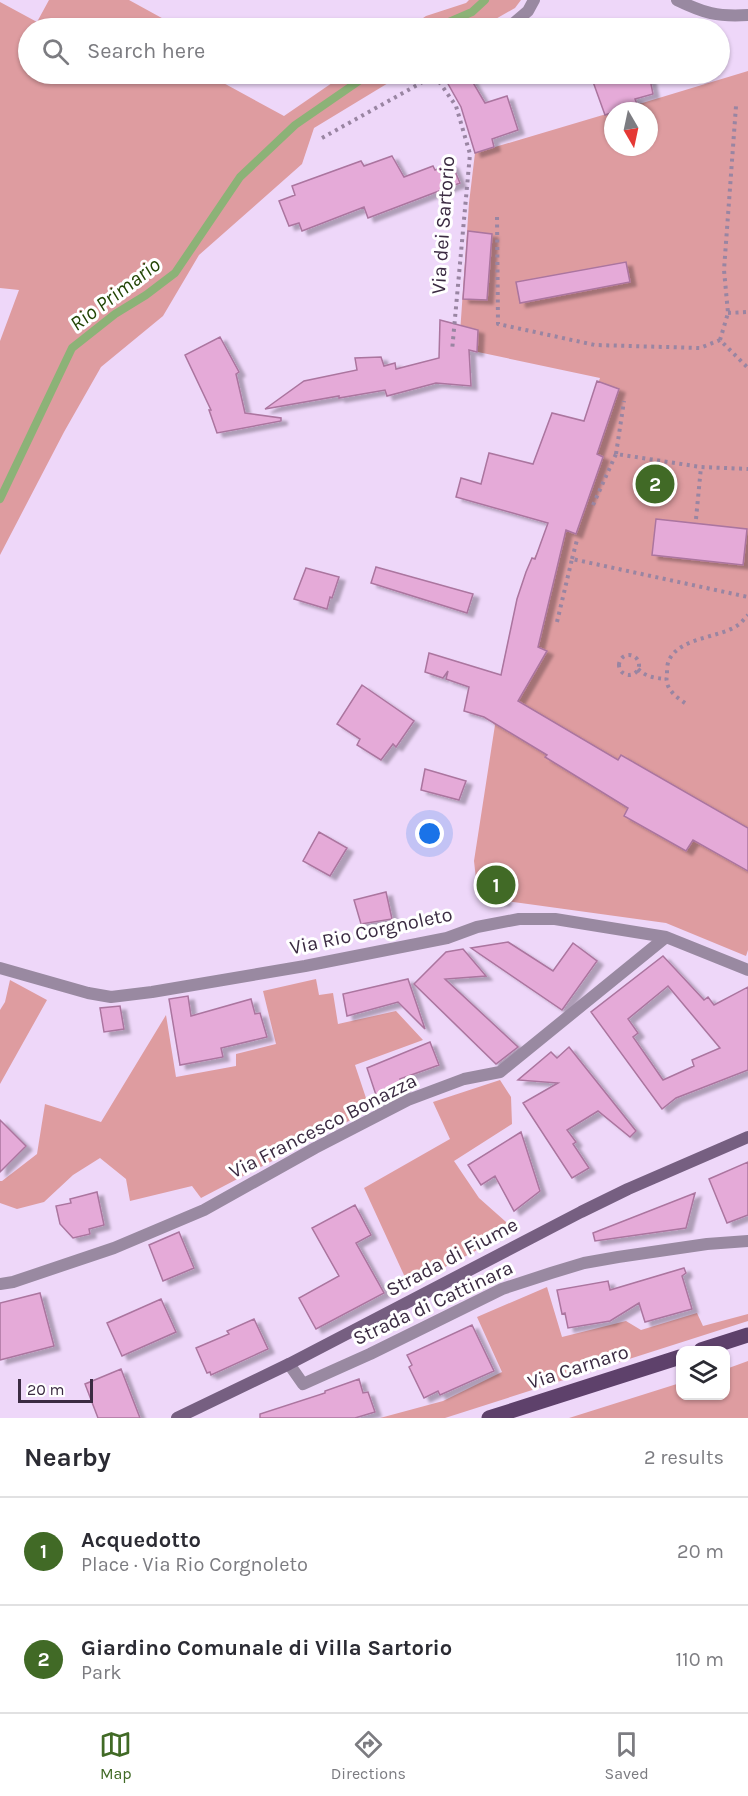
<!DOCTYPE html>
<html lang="en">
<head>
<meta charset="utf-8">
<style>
  body { margin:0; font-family:Karla,sans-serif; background:#f2f2f3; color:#2b2b33 }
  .controls { position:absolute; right:18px; bottom:18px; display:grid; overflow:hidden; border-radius:12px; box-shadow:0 2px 4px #0004 }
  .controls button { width:54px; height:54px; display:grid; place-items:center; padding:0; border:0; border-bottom:2px solid #e1e1e2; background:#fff; color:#2b2b33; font:30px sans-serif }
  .compass { position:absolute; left:604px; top:102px; width:54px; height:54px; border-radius:50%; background:#fff; box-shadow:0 2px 4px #0004; rotate:171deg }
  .scale { position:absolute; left:18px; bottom:15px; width:75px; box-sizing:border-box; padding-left:6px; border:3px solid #3b2b42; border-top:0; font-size:16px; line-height:21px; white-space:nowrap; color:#3b2b42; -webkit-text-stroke:4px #fff; paint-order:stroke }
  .you { position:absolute; left:430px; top:834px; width:21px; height:21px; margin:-15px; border:4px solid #fff; border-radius:50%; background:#1a73e8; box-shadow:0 0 0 9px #1a73e833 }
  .badge { display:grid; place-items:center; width:39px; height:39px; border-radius:50%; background:#416a26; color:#fff; font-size:20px; font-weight:700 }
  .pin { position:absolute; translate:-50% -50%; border:3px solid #fff; box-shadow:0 2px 6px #0006 }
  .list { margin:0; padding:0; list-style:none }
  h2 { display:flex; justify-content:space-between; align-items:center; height:78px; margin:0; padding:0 24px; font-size:26px }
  h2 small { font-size:20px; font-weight:400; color:#7c7c81 }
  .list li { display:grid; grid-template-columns:39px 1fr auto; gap:18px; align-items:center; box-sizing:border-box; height:108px; padding:0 24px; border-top:2px solid #e1e1e2 }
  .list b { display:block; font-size:22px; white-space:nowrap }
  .list p { margin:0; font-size:20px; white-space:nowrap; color:#7c7c81 }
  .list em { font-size:20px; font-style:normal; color:#7c7c81 }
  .icon { flex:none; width:33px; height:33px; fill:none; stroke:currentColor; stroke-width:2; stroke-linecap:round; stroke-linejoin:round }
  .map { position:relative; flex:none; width:748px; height:1418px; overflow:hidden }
  .search { position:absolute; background:#fff; box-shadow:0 2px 4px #0004; left:18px; right:18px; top:18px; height:66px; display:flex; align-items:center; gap:15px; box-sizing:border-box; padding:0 21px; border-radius:33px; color:#7c7c81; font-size:22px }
  .sheet { height:294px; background:#fff }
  nav { display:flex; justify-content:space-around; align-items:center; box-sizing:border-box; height:84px; border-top:2px solid #e1e1e2; background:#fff; font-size:16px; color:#7c7c81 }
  nav a { display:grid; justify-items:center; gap:3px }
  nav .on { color:#416a26 }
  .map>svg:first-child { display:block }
</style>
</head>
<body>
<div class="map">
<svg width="748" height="1418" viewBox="0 0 748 1418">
  <defs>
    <filter id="shadow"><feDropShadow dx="6" dy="4" stdDeviation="1.5" flood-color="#0004"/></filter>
  </defs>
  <rect width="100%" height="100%" fill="#eed7f9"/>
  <!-- green -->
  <path fill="#de9ca0" d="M49 0H129L180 28H28V74H207L284 116 345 74H403L314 128 302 164 199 255 163 316 101 367 64 432 0 555V341L19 290 0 288V2L37 22Z
    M469 0H521L515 8 480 28H408L426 16 466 3Z
    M748 71V950L746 956 666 923 478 897 474 861 495 725 493 723 497 713 493 711 517 599 526 572 538 551 600 378 459 348 469 203 475 153 613 112V147H649V111H616Z
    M316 979 319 995 333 993 338 1024 396 1011 423 1040 355 1065 370 1110 201 1198 192 1186 130 1201 126 1179 100 1158 73 1175 44 1202 17 1209 0 1203V1181H2L37 1154 45 1104 101 1122 166 1015 176 1077 236 1066V1054L276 1044 263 991Z
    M10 980 47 1000 0 1084V1010L5 1002Z
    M500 1080 511 1097 512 1124 454 1161 479 1198 515 1230 409 1286 364 1188 450 1139 433 1102Z
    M547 1287 562 1337 626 1321 641 1330 697 1313 703 1326 748 1314V1321L445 1418H380L443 1401 502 1372 477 1317Z
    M748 1361V1418H569L680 1383V1396H726V1369Z"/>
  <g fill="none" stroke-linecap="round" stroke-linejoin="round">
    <!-- stream -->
    <path stroke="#8cb277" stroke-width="8" d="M435 28 472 12 485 0
      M0 499 72 348 115 314 146 295 175 273 240 177 295 125 369 74"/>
  </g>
  <!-- building -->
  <path fill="#e5aad8" stroke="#ab759f" stroke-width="1.5" fill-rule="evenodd" filter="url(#shadow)" d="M464 74H468L485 103 507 96 518 130 492 139 494 147 475 153 461 107 447 82Z
    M609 74H649L653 94 635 99 637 104 605 115 592 79Z
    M392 156 404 177 433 166 435 170 452 164 460 183 368 218 364 207 302 231 299 223 289 226 279 201 295 195 292 186 361 161 364 166Z
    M468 231 492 234 487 300 463 299Z
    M626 262 630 282 520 303 516 282Z
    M440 320 478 330 477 352 469 350 471 386 436 383 387 396 385 390 339 398V396L265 409 304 381 357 370 355 358 381 357 384 366 395 363 396 369 439 358Z
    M220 337 239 372 236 374 245 413 281 418V421L217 433 209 410H211L185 355Z
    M597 381 619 389 597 454 603 457 576 534 566 530 538 647 547 651 518 701 618 760 621 755 748 828V871L693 840 686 851 624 816 628 808 545 757 547 755 484 717 464 711 469 687 446 679 448 671 443 678 425 672 429 653 501 675 517 599 526 572 532 558 535 559 548 523 456 497 461 478 481 484 489 453 533 464 552 413 584 421Z
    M656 519 747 529 743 565 652 555Z
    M376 567 473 594 467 613 371 583Z
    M306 568 339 577 332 598 330 597 327 609 294 599Z
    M362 685 414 721 396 747 393 744 381 760 357 745 360 739 337 724Z
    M425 769 466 781 459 800 421 790Z
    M319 832 347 848 330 876 303 861Z
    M486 875 508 881 504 902 482 899Z
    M386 892 392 919 361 924 354 900Z
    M508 942 553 971 573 943 597 961 562 1010 471 948Z
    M463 949 486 976 445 979 518 1047 496 1064 414 984 446 952Z
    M663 956 704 1000 708 997 714 1005 748 987V1070L676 1098 662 1109 591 1012ZM668 986 720 1048 692 1060 694 1066 663 1080 633 1037 638 1033 628 1019Z
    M408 979 425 1029 398 1002 347 1016 343 994Z
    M188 996 191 1016 251 999 255 1014 260 1013 267 1037 221 1048 223 1057 180 1065 169 999Z
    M120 1006 124 1029 104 1032 100 1008Z
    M430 1042 439 1065 400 1079 405 1092 379 1104 367 1068Z
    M569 1047 636 1131 630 1137 598 1111 567 1130 576 1142 573 1144 589 1168 572 1178 523 1103 558 1083 518 1080 551 1052 557 1058Z
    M0 1120 26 1146 0 1172Z
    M521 1132 540 1191 514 1211 495 1176 481 1185 468 1165Z
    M748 1162V1215L727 1223 709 1179Z
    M97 1192 104 1225 89 1229 90 1234 73 1238 60 1224 56 1206 71 1203 70 1199Z
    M695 1193 686 1228 595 1241 593 1233Z
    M355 1205 371 1235 356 1243 384 1293 316 1329 299 1298 339 1276 312 1228Z
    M179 1232 194 1268 163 1281 149 1245Z
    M684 1268 686 1273 682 1276 692 1309 645 1322 639 1303 610 1321 568 1328 565 1313 562 1314 557 1290 608 1281 610 1290Z
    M40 1293 54 1346 0 1360V1303Z
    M161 1299 176 1332 122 1356 107 1323Z
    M254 1319 268 1349 211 1375 210 1372 207 1373 196 1348 229 1334 227 1331Z
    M472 1325 494 1371 440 1395 438 1391 424 1398 409 1367 412 1365 407 1355Z
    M121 1369 140 1418H98L85 1384Z
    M359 1379 363 1393 368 1392 375 1412 355 1418H260V1414L325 1393V1391Z"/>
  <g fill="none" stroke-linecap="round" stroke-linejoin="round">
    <!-- path -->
    <path stroke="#9985a2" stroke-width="4" stroke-dasharray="3 4.5" stroke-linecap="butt" d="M440 74V83L456 106 470 154 452 351
      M322 138 437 74
      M497 217 498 324 595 345 700 348 720 340 748 368
      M728 313 748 312
      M720 340 728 313 724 270 736 106
      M616 454 624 401
      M593 505 616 454 701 467 748 469
      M696 519 701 467
      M572 559 577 540
      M557 622 572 559 748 597
      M619 665a10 10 0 1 1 20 0a10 10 0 1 1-20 0Z
      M638 669C646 677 655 678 666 679
      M685 703C675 696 664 688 667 674 667 670 667 664 669 660 680 637 720 638 738 625 742 622 745 618 748 615"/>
    <!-- minor -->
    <path stroke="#9989a1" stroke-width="12" d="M677 0C704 13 717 17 748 15
      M508 28 528 11 534 0
      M0 968 88 993 111 997 152 992 305 966 447 938 477 927 519 919H555L666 937 748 970
      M0 1284 13 1282 114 1248 204 1210 315 1148 408 1100 464 1079 500 1072 666 937
      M289 1364 303 1384 370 1354 502 1289 551 1273 584 1263 618 1257 707 1244 748 1241"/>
    <!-- secondary -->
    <path stroke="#765f81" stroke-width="12" d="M177 1418 289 1364 581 1212 628 1189 748 1137"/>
    <!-- primary -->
    <path stroke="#5e416b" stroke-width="15" d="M701 1350 748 1335
      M489 1418 680 1357"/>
  </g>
  <g text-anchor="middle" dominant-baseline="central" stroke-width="6" stroke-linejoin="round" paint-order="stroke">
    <!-- street labels -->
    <g font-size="20" fill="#3b2b42" stroke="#fff">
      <text transform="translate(443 225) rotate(-86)">Via dei Sartorio</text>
      <text transform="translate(371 931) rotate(-12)">Via Rio Corgnoleto</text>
      <text transform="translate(323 1126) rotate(-27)">Via Francesco Bonazza</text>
      <text transform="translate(452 1257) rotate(-28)">Strada di Fiume</text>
      <text transform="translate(433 1303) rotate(-25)">Strada di Cattinara</text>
      <text transform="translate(578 1367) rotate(-18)">Via Carnaro</text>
    </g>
    <!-- water labels -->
    <g font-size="21" font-style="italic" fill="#234505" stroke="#fff">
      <text transform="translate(115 294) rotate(-37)">Rio Primario</text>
    </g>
  </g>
</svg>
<div class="controls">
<button><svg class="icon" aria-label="layers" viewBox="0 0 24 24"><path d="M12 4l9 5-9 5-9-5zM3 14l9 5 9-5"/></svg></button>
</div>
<svg class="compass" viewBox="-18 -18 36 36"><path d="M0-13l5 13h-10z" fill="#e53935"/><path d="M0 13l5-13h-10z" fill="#7c7c81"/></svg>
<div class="scale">20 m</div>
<div class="you"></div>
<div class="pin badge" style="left:496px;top:885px">1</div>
<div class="pin badge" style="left:655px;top:484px">2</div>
<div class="search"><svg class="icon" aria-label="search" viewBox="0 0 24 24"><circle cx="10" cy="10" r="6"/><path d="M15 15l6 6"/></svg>Search here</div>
</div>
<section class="sheet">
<h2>Nearby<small>2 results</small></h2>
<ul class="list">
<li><span class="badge">1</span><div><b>Acquedotto</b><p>Place · Via Rio Corgnoleto</p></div><em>20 m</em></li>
<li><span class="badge">2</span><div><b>Giardino Comunale di Villa Sartorio</b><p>Park</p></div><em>110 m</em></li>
</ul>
</section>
<nav>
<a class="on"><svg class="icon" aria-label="map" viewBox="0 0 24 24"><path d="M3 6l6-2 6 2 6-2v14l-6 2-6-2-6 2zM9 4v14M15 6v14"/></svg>Map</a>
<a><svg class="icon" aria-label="directions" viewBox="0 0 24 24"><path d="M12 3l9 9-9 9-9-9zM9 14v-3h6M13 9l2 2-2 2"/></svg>Directions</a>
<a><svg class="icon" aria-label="saved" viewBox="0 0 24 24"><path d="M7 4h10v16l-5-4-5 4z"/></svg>Saved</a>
</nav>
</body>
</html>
